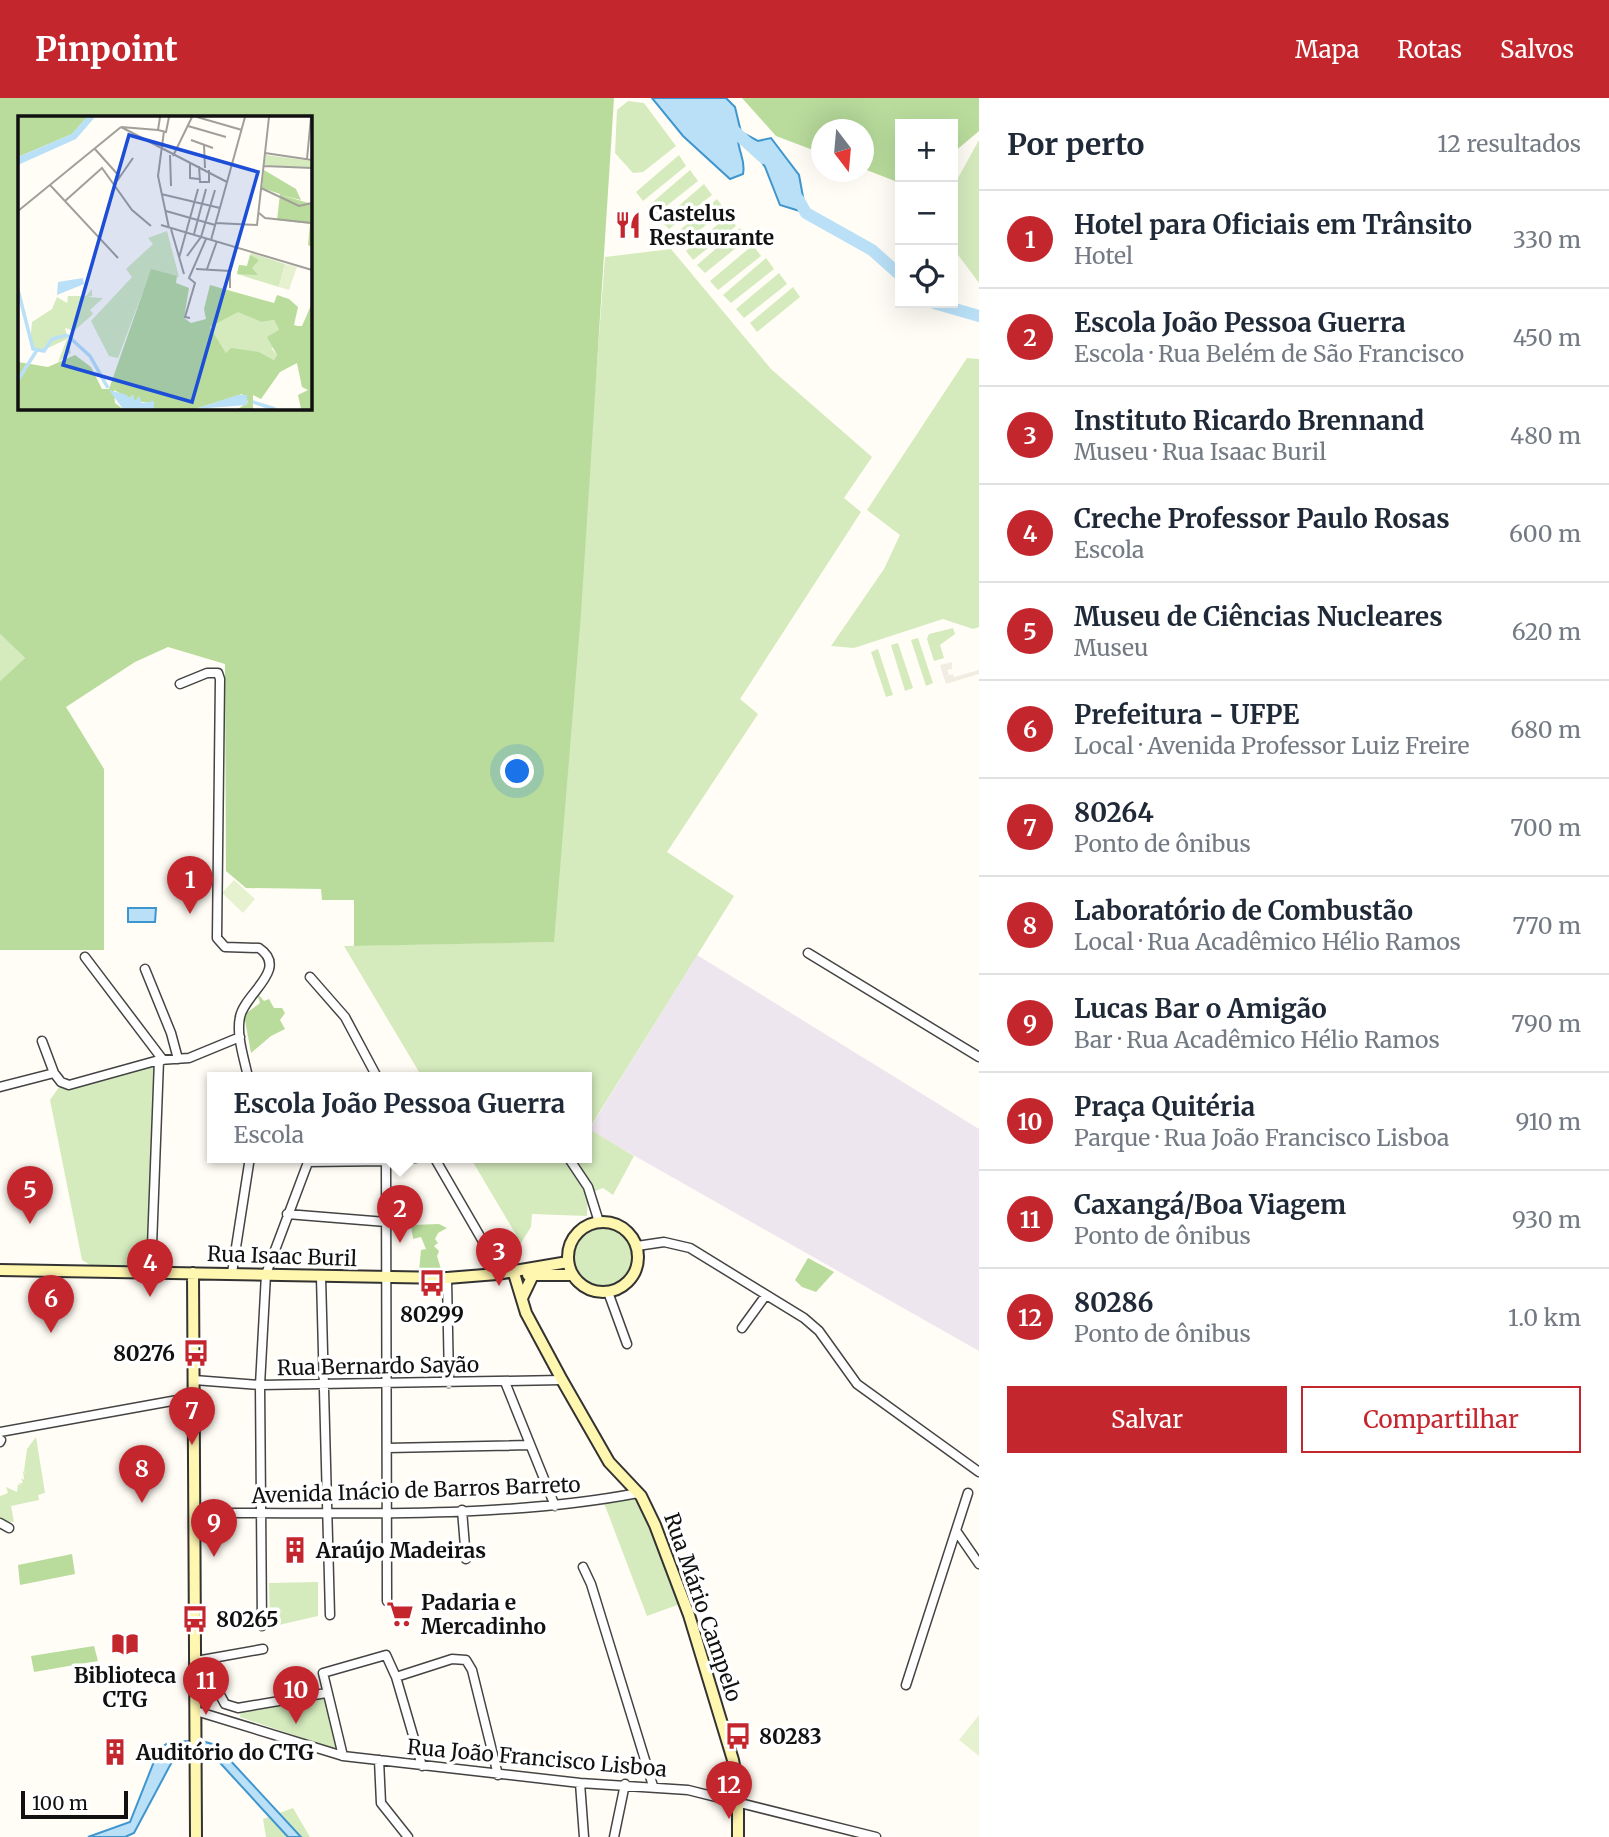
<!DOCTYPE html>
<html lang="pt">
<head>
<meta charset="utf-8">
<style>
  body { margin:0; font-family:Merriweather,serif; background:#f6f6f7; color:#1f2937 }
  .controls { position:absolute; right:21px; top:21px; display:grid; overflow:hidden; border-radius:0px; box-shadow:0 7px 28px #0002 }
  .controls button { width:63px; height:63px; display:grid; place-items:center; padding:0; border:0; border-bottom:2px solid #e0e1e3; background:#fff; color:#1f2937; font:35px sans-serif }
  .compass { position:absolute; left:811px; top:21px; width:63px; height:63px; border-radius:50%; background:#fff; box-shadow:0 7px 28px #0002; rotate:164deg }
  .scale { position:absolute; left:21px; bottom:18px; width:107px; box-sizing:border-box; padding-left:7px; border:4px solid #111; border-top:0; font-size:19px; line-height:24px; white-space:nowrap; color:#111; -webkit-text-stroke:5px #fff; paint-order:stroke }
  .you { position:absolute; left:518px; top:674px; width:24px; height:24px; margin:-18px; border:5px solid #fff; border-radius:50%; background:#1a73e8; box-shadow:0 0 0 10px #1a73e833 }
  .badge { display:grid; place-items:center; width:46px; height:46px; border-radius:50%; background:#c4262e; color:#fff; font-size:23px; font-weight:700 }
  .pin { position:absolute; translate:-50% -58px; filter:drop-shadow(0 2px 4px #0008) }
  .pin::after { content:''; position:absolute; top:37px; width:24px; height:21px; background:inherit; clip-path:polygon(0 0,100% 0,50% 100%) }
  .popup { position:absolute; left:207px; top:974px; width:385px; height:91px; box-sizing:border-box; display:grid; place-content:center; border-radius:0px; background:#fff; filter:drop-shadow(0 2px 5px #0005); font-size:23px; white-space:nowrap; color:#747a83 }
  .popup b { font-size:26px; color:#1f2937 }
  .popup::after { content:''; position:absolute; left:50%; top:100%; margin-left:-14px; border:14px solid transparent; border-top-color:#fff }
  .list { margin:0; padding:0; list-style:none }
  h2 { display:flex; justify-content:space-between; align-items:center; height:91px; margin:0; padding:0 28px; font-size:30px }
  h2 small { font-size:23px; font-weight:400; color:#747a83 }
  .list li { display:grid; grid-template-columns:46px 1fr auto; gap:21px; align-items:center; box-sizing:border-box; height:98px; padding:0 28px; border-top:2px solid #e0e1e3 }
  .list b { display:block; font-size:26px; white-space:nowrap }
  .list p { margin:0; font-size:23px; white-space:nowrap; color:#747a83 }
  .list em { font-size:23px; font-style:normal; color:#747a83 }
  .actions { display:flex; gap:14px; padding:21px 28px }
  .actions a { flex:1; padding:16px 0; border:2px solid #c4262e; border-radius:0px; text-align:center; font-size:24px; color:#c4262e }
  .actions .main { background:#c4262e; color:#fff }
  .icon { flex:none; width:38px; height:38px; fill:none; stroke:currentColor; stroke-width:2; stroke-linecap:round; stroke-linejoin:round }
  .map { position:relative; flex:none; width:979px; height:1739px; overflow:hidden }
  header { display:flex; align-items:center; gap:42px; box-sizing:border-box; height:98px; padding:0 35px; background:#c4262e; color:#fff }
  header strong { font-size:33px }
  nav { display:flex; gap:38px; margin-inline-start:auto; font-size:24px }
  main { display:flex }
  aside { flex:1; background:#fff }
  .map>svg:first-child { display:block }
</style>
</head>
<body>
<header>
<strong>Pinpoint</strong>
<nav><a>Mapa</a><a>Rotas</a><a>Salvos</a></nav>
</header>
<main>
<div class="map">
<svg width="979" height="1739" viewBox="0 0 979 1739">
  <rect width="100%" height="100%" fill="#fffdf5"/>
  <!-- industrial -->
  <path fill="#eee6ef" d="M697 857 979 1031V1253L589 1032Z"/>
  <!-- green -->
  <path fill="#d5ebbd" d="M628 3 644 5 676 48 643 74 633 75 615 55 617 12Z
    M979 42V185L953 150V89Z
    M679 57 686 68 643 103 636 94Z
    M690 72 698 83 655 117 647 109Z
    M704 86 712 97 669 131 661 123Z
    M717 101 725 112 682 146 674 137Z
    M729 117 736 128 693 162 686 153Z
    M740 130 747 141 705 175 697 167Z
    M753 147 761 158 718 192 710 183Z
    M671 151 771 271 872 359 844 400 861 414 740 601 758 616 667 754 734 798 589 1031 634 1058 613 1097 603 1090 588 1096 587 1118 532 1116 531 1129 521 1145 470 1059H587V979H422L344 848 553 844 605 159Z
    M766 160 774 171 731 205 723 197Z
    M779 175 787 186 744 220 736 211Z
    M793 189 800 199 757 234 750 225Z
    M967 260 979 261V529L973 531 943 521 854 550 831 548 884 471 900 437 867 412Z
    M953 530 955 536 940 547 944 560 934 563 927 541 929 536Z
    M0 536 25 560 0 583Z
    M918 540 933 585 926 588 911 542Z
    M898 545 913 590 905 593 891 547Z
    M878 551 893 597 886 599 871 554Z
    M147 963 157 970 151 1176 102 1174 82 1162 50 1002 62 985Z
    M573 1159a30 30 0 1 1 60 0a30 30 0 1 1-60 0Z
    M36 1339 45 1395 38 1397 39 1402 11 1408 14 1424 0 1423V1398L8 1395 6 1389 17 1394 18 1386 22 1388 19 1385H23L21 1380 24 1382 23 1373 26 1376 24 1373 27 1351Z
    M638 1399 683 1505 647 1518 604 1405Z
    M318 1484V1518L270 1529 269 1485Z
    M321 1599 326 1604 337 1649 335 1651 240 1619 241 1612Z
    M293 1710 310 1739H266L263 1721Z"/>
  <!-- forest -->
  <path fill="#b9dc9c" fill-rule="evenodd" d="M0 0H614L581 516 554 844 354 848V802H322L321 791 246 790 226 773 225 566 168 549 135 564 66 609 104 671V852H0V583L25 560 0 536ZM310 19V310H19V19Z
    M742 0H979V33L953 55V26H900V85L864 71V32H822L821 55 776 38Z
    M257 895 264 903 269 901 274 910H282L285 915 280 922 285 931 271 938 251 955 244 917 260 905Z
    M439 1126 447 1130 438 1135 435 1141 438 1145 434 1148 439 1153 437 1158 441 1171 419 1173 421 1152 426 1151 421 1139 413 1141 411 1127Z
    M808 1160 834 1174 816 1194 802 1189 795 1182Z
    M72 1456 75 1476 20 1487 18 1467Z
    M94 1548 98 1563 34 1574 31 1558Z"/>
  <!-- pitch -->
  <path fill="#e6f2cf" d="M234 782 255 801 243 815 222 795Z
    M979 1617V1658L959 1642Z"/>
  <!-- plaza -->
  <path fill="#f1ede2" d="M952 564V571L947 572 949 577 953 576 954 579 979 572V576L946 586 940 567Z"/>
  <!-- water -->
  <path fill="#b9e0f7" stroke="#3f96cf" stroke-width="2" d="M652 0H726L735 9 741 34 758 43 771 40 799 77 806 115 780 107 765 69 747 42 738 40C738 54 746 62 743 76L730 81 683 38Z
    M128 810H156L155 824H128Z
    M198 1642 216 1647 301 1739H288L211 1655C196 1651 188 1648 175 1658L134 1735 125 1739H88L130 1724 159 1651 168 1645Z"/>
  <g fill="none" stroke-linecap="round" stroke-linejoin="round">
    <!-- river -->
    <path stroke="#b9e0f7" stroke-width="12" d="M731 30 764 60
      M798 101 806 115 872 152 900 177
      M934 205 979 218"/>
    <defs>
      <path id="street" d="M180 586 207 575H218L220 581 217 840 225 849 259 850C290 871 244 896 240 919 236 937 244 960 248 979
        M808 855 979 959
        M85 859 163 962
        M145 871 171 935 178 961
        M310 879 345 919 377 979
        M42 943 54 975
        M0 989 54 975 61 984 69 987 159 962 189 960 240 939
        M386 1059 387 1503
        M434 1059 492 1159 497 1176
        M568 1059 588 1089 599 1124
        M307 1064 386 1063 423 1059
        M287 1116 386 1124
        M637 1148 664 1144 690 1150 804 1220 819 1233 857 1286 979 1374
        M151 1175 159 962
        M232 1175 250 1059
        M321 1179 330 1517
        M447 1180 449 1285
        M608 1194 627 1246
        M742 1230 766 1197
        M194 1282 260 1287 562 1282
        M505 1284 555 1408
        M0 1334 194 1299
        M0 1344 1 1342
        M387 1350 529 1347
        M462 1412 466 1461
        M194 1415C338 1414 497 1422 638 1395
        M0 1425 9 1430
        M957 1434 979 1466
        M583 1469 591 1486 653 1688
        M262 1528 260 1287 266 1176 310 1059
        M196 1563 263 1551
        M396 1579 452 1561 466 1562 472 1572 498 1677
        M906 1587 968 1395
        M219 1595 225 1606 238 1610 326 1595
        M196 1613 343 1658 580 1685 688 1692 876 1739
        M343 1658 323 1575 386 1557 396 1579 422 1668
        M379 1662 381 1705 408 1739
        M580 1685 584 1739
        M614 1739 625 1686"/>
      <path id="secondary" d="M568 1159a35 35 0 1 1 70 0a35 35 0 1 1-70 0Z
        M0 1172 447 1180 497 1176 568 1164
        M513 1172 526 1215 562 1282 609 1364 641 1398 655 1427 689 1517 733 1662 738 1687V1739
        M193 1175 196 1739
        M528 1177H573
        M522 1200 533 1177"/>
    </defs>
    <!-- street casing -->
    <use href="#street" stroke="#444" stroke-width="11"/>
    <!-- secondary casing -->
    <use href="#secondary" stroke="#333" stroke-width="14"/>
    <!-- street -->
    <use href="#street" stroke="#fff" stroke-width="8"/>
    <!-- secondary -->
    <use href="#secondary" stroke="#fff6b0" stroke-width="10"/>
  </g>
  <!-- icons -->
  <defs>
    <symbol id="restaurant-bare" viewBox="-9 -9 18 18"><path d="M-5-6h1v4h1v-4h1v4h1v-4h1v5L-1.5 .5V6h-2V.5L-5-1ZM5-6V6H3V1.5H1.5Q1.5-4 5-6Z" fill="#c4262e" stroke="#fff" stroke-width="2.5" paint-order="stroke"/></symbol>
    <symbol id="bus-bare" viewBox="-9 -9 18 18"><path d="M-5-6H5V4H4V6H2V4H-2V6H-4V4H-5ZM-3.5-4V0h7V-4ZM-3.5 1.2v1.5H-2V1.2ZM2 1.2v1.5H3.5V1.2Z" fill="#c4262e" stroke="#fff" stroke-width="2.5" paint-order="stroke"/></symbol>
    <symbol id="building-bare" viewBox="-9 -9 18 18"><path d="M-4-6H4V6H1V3H-1V6H-4ZM-2.5-4.3h1.7v1.8h-1.7ZM.8-4.3h1.7v1.8H.8ZM-2.5-1h1.7V.8h-1.7ZM.8-1h1.7V.8H.8Z" fill="#c4262e" stroke="#fff" stroke-width="2.5" paint-order="stroke"/></symbol>
    <symbol id="supermarket-bare" viewBox="-9 -9 18 18"><path d="M-6-5.5h2.5l.6 2H6L4.5 2H-2.5L-4.4-4H-6ZM-1.5 3.2a1.3 1.3 0 1 0 .1 0ZM3 3.2a1.3 1.3 0 1 0 .1 0Z" fill="#c4262e" stroke="#fff" stroke-width="2.5" paint-order="stroke"/></symbol>
    <symbol id="library-bare" viewBox="-9 -9 18 18"><path d="M-6-4Q-3-5.5-.7-3.5V5Q-3 3-6 4ZM6-4Q3-5.5 .7-3.5V5Q3 3 6 4Z" fill="#c4262e" stroke="#fff" stroke-width="2.5" paint-order="stroke"/></symbol>
  </defs>
  <g fill-rule="evenodd">
    <use href="#restaurant-bare" x="609" y="108" width="38" height="38"/>
    <use href="#bus-bare" x="413" y="1166" width="38" height="38"/>
    <use href="#bus-bare" x="177" y="1236" width="38" height="38"/>
    <use href="#building-bare" x="276" y="1433" width="38" height="38"/>
    <use href="#supermarket-bare" x="381" y="1497" width="38" height="38"/>
    <use href="#bus-bare" x="176" y="1502" width="38" height="38"/>
    <use href="#library-bare" x="106" y="1527" width="38" height="38"/>
    <use href="#bus-bare" x="719" y="1619" width="38" height="38"/>
    <use href="#building-bare" x="96" y="1635" width="38" height="38"/>
  </g>
  <g text-anchor="middle" dominant-baseline="central" stroke-width="7" stroke-linejoin="round" paint-order="stroke">
    <!-- poi labels -->
    <g font-size="21" font-weight="bold" fill="#111" stroke="#fff" text-anchor="start">
      <text x="649" y="115">Castelus<tspan x="649" dy="24">Restaurante</tspan></text>
      <text x="432" y="1216" text-anchor="middle">80299</text>
      <text x="175" y="1255" text-anchor="end">80276</text>
      <text x="316" y="1452">Araújo Madeiras</text>
      <text x="421" y="1504">Padaria e<tspan x="421" dy="24">Mercadinho</tspan></text>
      <text x="216" y="1521">80265</text>
      <text x="125" y="1577" text-anchor="middle">Biblioteca<tspan x="125" dy="24">CTG</tspan></text>
      <text x="759" y="1638">80283</text>
      <text x="136" y="1654">Auditório do CTG</text>
    </g>
    <!-- street labels -->
    <g font-size="21" fill="#111" stroke="#fff">
      <text transform="translate(282 1158) rotate(2)">Rua Isaac Buril</text>
      <text transform="translate(378 1268) rotate(-1)">Rua Bernardo Sayão</text>
      <text transform="translate(416 1392) rotate(-2)">Avenida Inácio de Barros Barreto</text>
      <text transform="translate(703 1509) rotate(71)">Rua Mário Campelo</text>
      <text transform="translate(537 1660) rotate(5)">Rua João Francisco Lisboa</text>
    </g>
  </g>
  <!-- overview -->
  <g transform="translate(18 18)">
    <rect width="294" height="294" fill="#fffdf5"/>
    <path d="M248 39 294 45V52L246 49ZM149 115 161 161 133 154 100 242 91 240 73 205 114 161 108 153 135 128 130 122ZM233 137 267 148 261 171 219 158 221 149 229 150ZM74 173V180L69 181 85 182 72 194 75 198 56 215 47 212 53 237 40 246 49 223 26 234 17 233 12 228 14 206 34 193 39 181 49 187 50 180H68ZM220 195 244 206 256 204 261 214 254 233 259 239 256 244 241 236 208 237 192 211Z" fill="#d5ebbd"/>
    <path d="M0 1H69L54 18 0 41ZM246 54 278 73 283 84 263 79 294 88V131L290 129 292 108 259 104 262 78 244 72ZM232 139 241 144 234 152 240 159 219 158 221 149 229 150ZM133 153 159 160 158 167 171 172 166 202 173 207 188 203 186 193 192 169 256 187 259 179 271 183 280 191 276 209 280 210H284L294 187V293H283L280 279 290 274 284 271 279 247 262 256 243 283 235 279V293H220L230 286 224 278 177 293H136L134 287 116 285 115 279 111 282 96 274 97 287 105 293H0V246L30 251 57 239 73 251 84 273H91ZM220 196 244 206 256 204 261 214 249 221 259 239 256 244 241 236 213 232 208 237 192 211Z" fill="#b9dc9c" fill-rule="evenodd"/>
    <path d="M267 148 279 151 271 174 261 171Z" fill="#e6f2cf"/>
    <path d="M69 1H77L58 23 0 49V41L54 18ZM65 162 66 168 39 179 40 166ZM91 274 109 279 111 282 115 279 117 285 121 280 124 287 136 285V293H105ZM220 279H229V289L177 293Z" fill="#b9e0f7"/>
    <path fill="none" stroke="#b9e0f7" stroke-width="3.5" d="M0 174 15 233 26 235 34 223 49 219M49 219 72 240 90 272M0 264 19 234M235 286 257 293"/>
    <path fill="none" stroke="#a09f9a" stroke-width="2" d="M142 1 140 14 148 16 151 1M179 1 224 14M170 10 208 21M103 11 209 66M103 11 140 14M146 15 140 60 151 112M173 24 195 32M186 29 187 52M76 32 102 61M247 37 294 44M152 39 153 70M155 40 174 1M289 43 293 1M172 46V62L181 63M181 50 182 66H191V54M246 50 294 52M99 65 115 42M32 69 100 142M243 72 281 90 294 87M143 78 202 92M47 85 84 52 114 94 133 110M0 95 103 11M148 95 197 109M241 97 247 102 294 107M198 107 239 109 251 1M143 109 294 154M153 113 166 158M176 118 188 73M193 124 227 1M169 140 183 121 197 74M161 142 180 73M178 153 212 155V172M189 153 199 125M172 202 167 201 177 167 171 162 188 123"/>
    <path fill="#1d4ed8" fill-opacity="0.15" stroke="#1d4ed8" stroke-width="3.5" d="M111 19 240 56 174 286 45 249Z"/>
    <rect width="294" height="294" fill="none" stroke="#111" stroke-width="3.5"/>
  </g>
</svg>
<div class="controls">
<button>+</button>
<button>−</button>
<button><svg class="icon" aria-label="locate" viewBox="0 0 24 24"><circle cx="12" cy="12" r="6"/><path d="M12 2v4M12 18v4M2 12h4M18 12h4"/></svg></button>
</div>
<svg class="compass" viewBox="-18 -18 36 36"><path d="M0-13l5 13h-10z" fill="#e53935"/><path d="M0 13l5-13h-10z" fill="#747a83"/></svg>
<div class="scale">100 m</div>
<div class="you"></div>
<div class="pin badge" style="left:190px;top:816px">1</div>
<div class="pin badge" style="left:400px;top:1145px">2</div>
<div class="popup"><b>Escola João Pessoa Guerra</b>Escola</div>
<div class="pin badge" style="left:499px;top:1188px">3</div>
<div class="pin badge" style="left:150px;top:1199px">4</div>
<div class="pin badge" style="left:30px;top:1126px">5</div>
<div class="pin badge" style="left:51px;top:1235px">6</div>
<div class="pin badge" style="left:192px;top:1347px">7</div>
<div class="pin badge" style="left:142px;top:1405px">8</div>
<div class="pin badge" style="left:214px;top:1459px">9</div>
<div class="pin badge" style="left:296px;top:1626px">10</div>
<div class="pin badge" style="left:206px;top:1617px">11</div>
<div class="pin badge" style="left:729px;top:1721px">12</div>
</div>
<aside>
<h2>Por perto<small>12 resultados</small></h2>
<ul class="list">
<li><span class="badge">1</span><div><b>Hotel para Oficiais em Trânsito</b><p>Hotel</p></div><em>330 m</em></li>
<li><span class="badge">2</span><div><b>Escola João Pessoa Guerra</b><p>Escola · Rua Belém de São Francisco</p></div><em>450 m</em></li>
<li><span class="badge">3</span><div><b>Instituto Ricardo Brennand</b><p>Museu · Rua Isaac Buril</p></div><em>480 m</em></li>
<li><span class="badge">4</span><div><b>Creche Professor Paulo Rosas</b><p>Escola</p></div><em>600 m</em></li>
<li><span class="badge">5</span><div><b>Museu de Ciências Nucleares</b><p>Museu</p></div><em>620 m</em></li>
<li><span class="badge">6</span><div><b>Prefeitura - UFPE</b><p>Local · Avenida Professor Luiz Freire</p></div><em>680 m</em></li>
<li><span class="badge">7</span><div><b>80264</b><p>Ponto de ônibus</p></div><em>700 m</em></li>
<li><span class="badge">8</span><div><b>Laboratório de Combustão</b><p>Local · Rua Acadêmico Hélio Ramos</p></div><em>770 m</em></li>
<li><span class="badge">9</span><div><b>Lucas Bar o Amigão</b><p>Bar · Rua Acadêmico Hélio Ramos</p></div><em>790 m</em></li>
<li><span class="badge">10</span><div><b>Praça Quitéria</b><p>Parque · Rua João Francisco Lisboa</p></div><em>910 m</em></li>
<li><span class="badge">11</span><div><b>Caxangá/Boa Viagem</b><p>Ponto de ônibus</p></div><em>930 m</em></li>
<li><span class="badge">12</span><div><b>80286</b><p>Ponto de ônibus</p></div><em>1.0 km</em></li>
</ul>
<div class="actions"><a class="main">Salvar</a><a>Compartilhar</a></div>
</aside>
</main>
</body>
</html>
